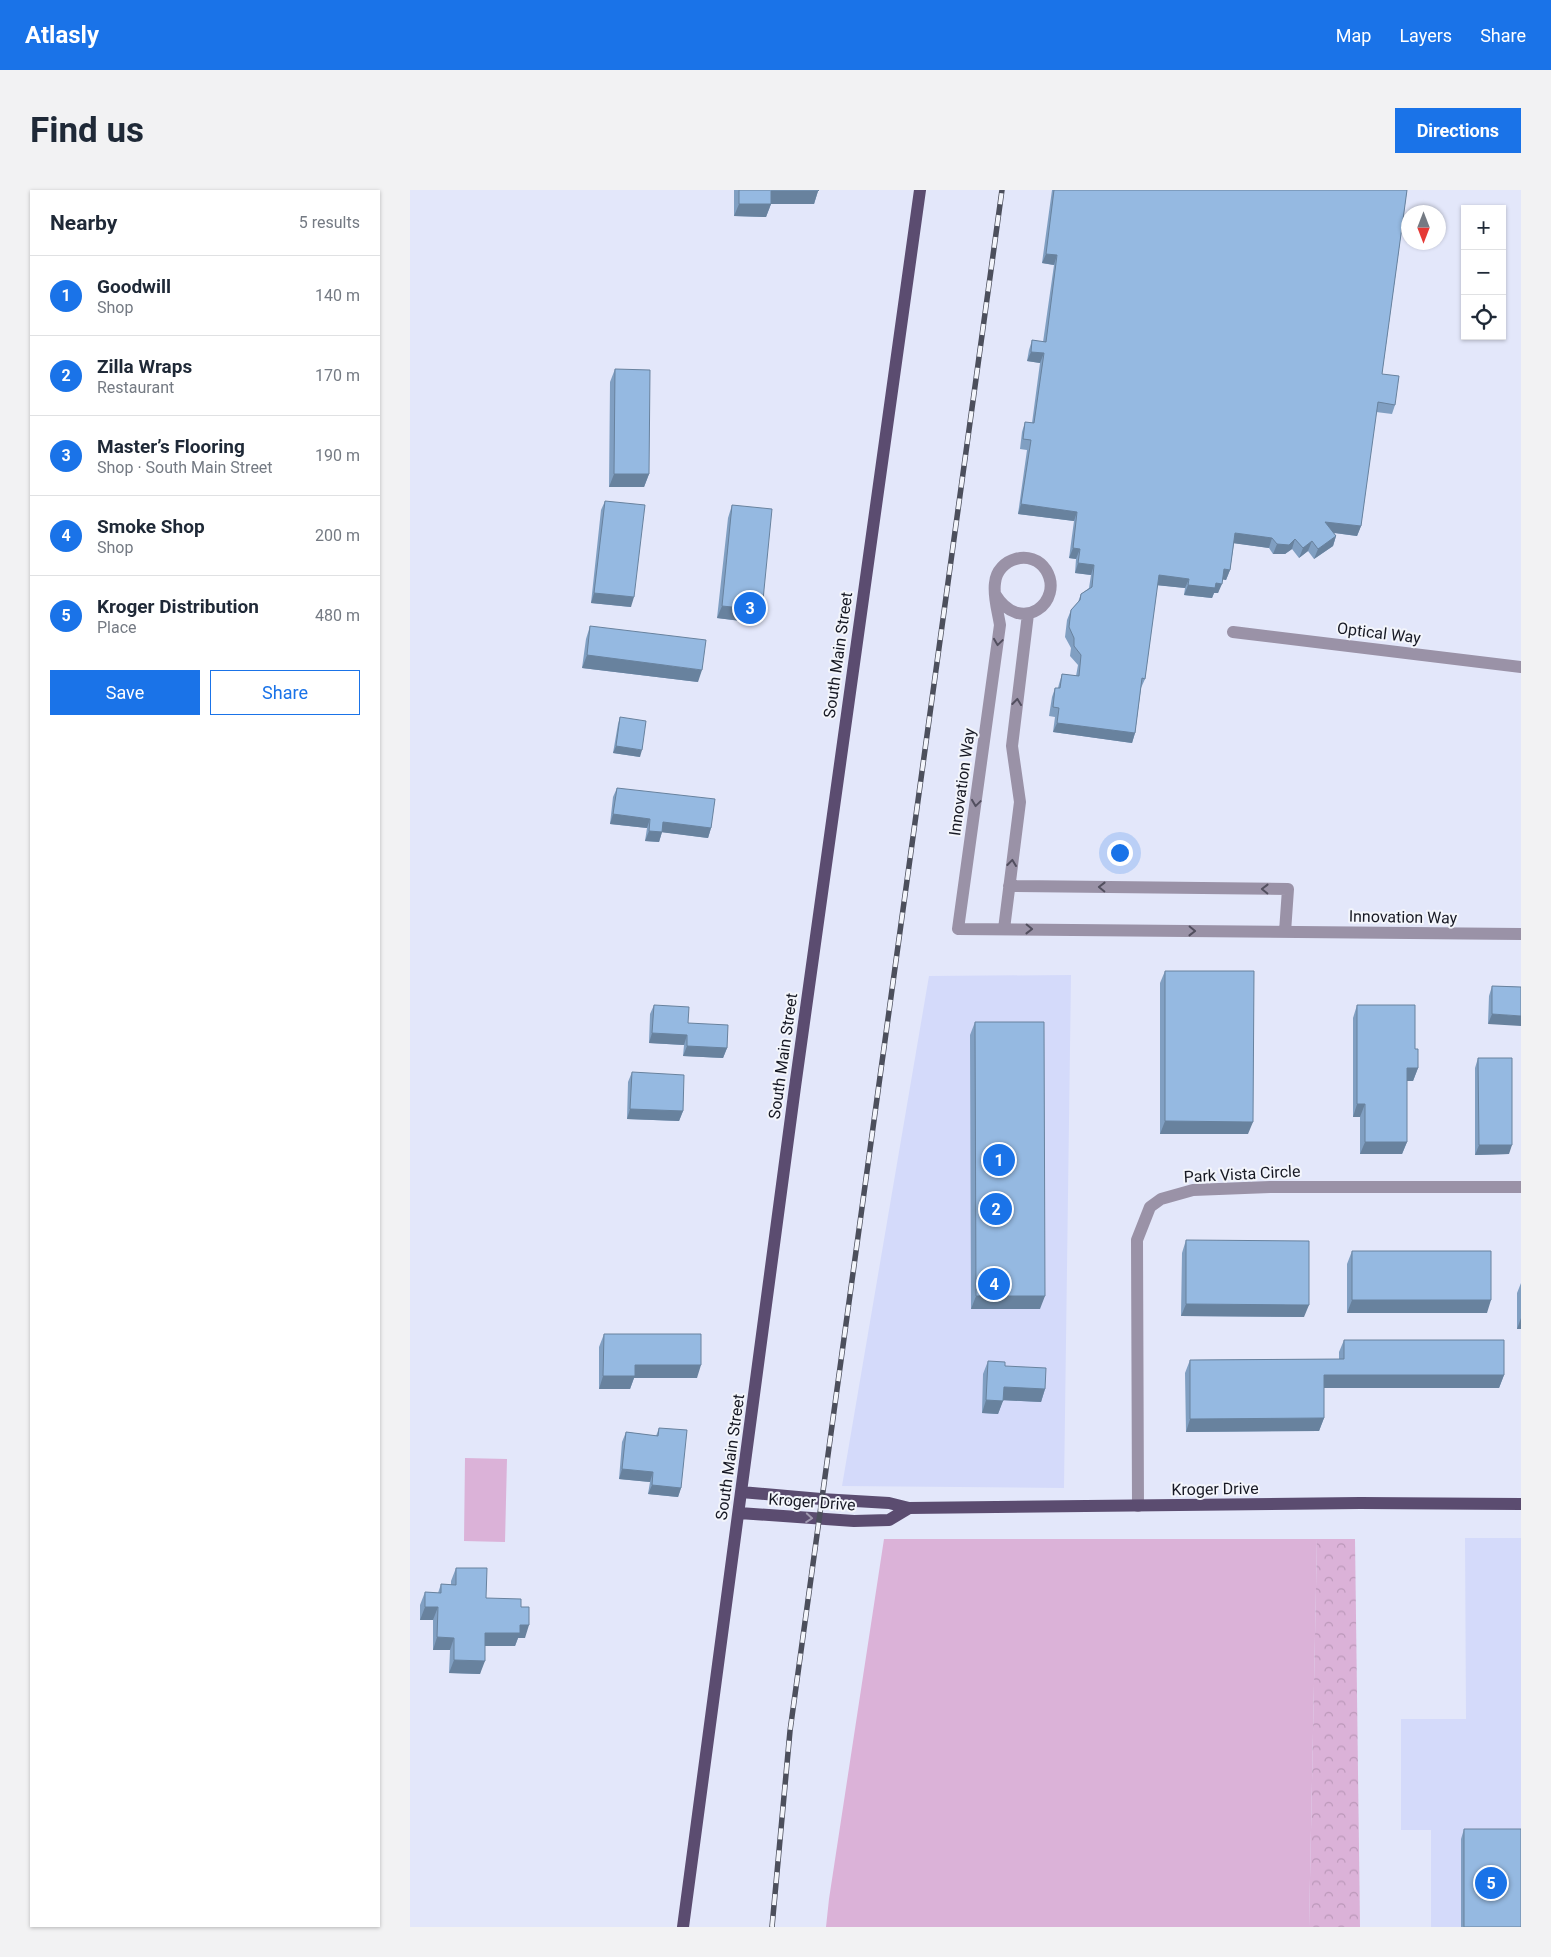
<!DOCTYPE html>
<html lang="en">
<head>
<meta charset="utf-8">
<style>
  body { margin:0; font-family:Roboto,sans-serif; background:#f2f2f3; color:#1f2937 }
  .controls { position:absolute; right:15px; top:15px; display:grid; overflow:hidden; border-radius:0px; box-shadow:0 1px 4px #0004 }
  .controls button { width:45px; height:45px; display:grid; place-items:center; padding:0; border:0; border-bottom:1px solid #e0e1e3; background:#fff; color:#1f2937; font:25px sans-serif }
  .compass { position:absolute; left:991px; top:15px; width:45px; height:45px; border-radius:50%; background:#fff; box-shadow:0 1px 4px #0004; rotate:180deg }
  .you { position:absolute; left:709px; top:662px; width:18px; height:18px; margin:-12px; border:4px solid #fff; border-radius:50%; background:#1a73e8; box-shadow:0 0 0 8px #1a73e833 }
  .badge { display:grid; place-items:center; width:32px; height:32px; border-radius:50%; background:#1a73e8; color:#fff; font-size:16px; font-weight:700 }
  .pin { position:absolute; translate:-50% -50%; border:2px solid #fff; box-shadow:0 1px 5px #0006 }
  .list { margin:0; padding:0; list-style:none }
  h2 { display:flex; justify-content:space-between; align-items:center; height:65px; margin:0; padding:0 20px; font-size:21px }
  h2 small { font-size:16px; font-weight:400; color:#747a83 }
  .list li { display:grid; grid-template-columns:32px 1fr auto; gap:15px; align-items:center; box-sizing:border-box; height:80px; padding:0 20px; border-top:1px solid #e0e1e3 }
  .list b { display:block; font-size:19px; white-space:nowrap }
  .list p { margin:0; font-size:16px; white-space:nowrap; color:#747a83 }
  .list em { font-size:16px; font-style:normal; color:#747a83 }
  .actions { display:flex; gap:10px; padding:15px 20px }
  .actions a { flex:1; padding:11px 0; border:1px solid #1a73e8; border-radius:0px; text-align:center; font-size:18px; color:#1a73e8 }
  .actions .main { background:#1a73e8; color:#fff }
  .icon { flex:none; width:28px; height:28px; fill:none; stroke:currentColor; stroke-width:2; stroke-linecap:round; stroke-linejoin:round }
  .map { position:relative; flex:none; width:1111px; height:1737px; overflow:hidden; border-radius:0px }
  header { display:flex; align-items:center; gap:30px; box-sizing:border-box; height:70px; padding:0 25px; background:#1a73e8; color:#fff }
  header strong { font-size:24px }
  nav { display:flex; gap:28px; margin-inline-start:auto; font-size:18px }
  .intro { display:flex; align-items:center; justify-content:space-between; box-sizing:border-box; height:120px; padding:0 30px }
  h1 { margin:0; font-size:35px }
  .button { padding:12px 22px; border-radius:0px; background:#1a73e8; color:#fff; font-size:18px; font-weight:700 }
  main { display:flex; gap:30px; padding:0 30px }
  aside { flex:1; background:#fff; border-radius:0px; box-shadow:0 1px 4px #0004 }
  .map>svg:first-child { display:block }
</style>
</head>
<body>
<header>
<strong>Atlasly</strong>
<nav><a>Map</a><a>Layers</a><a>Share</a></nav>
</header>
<div class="intro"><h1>Find us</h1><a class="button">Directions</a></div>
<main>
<aside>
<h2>Nearby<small>5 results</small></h2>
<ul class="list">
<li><span class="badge">1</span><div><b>Goodwill</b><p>Shop</p></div><em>140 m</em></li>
<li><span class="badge">2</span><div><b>Zilla Wraps</b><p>Restaurant</p></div><em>170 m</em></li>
<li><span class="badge">3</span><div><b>Master’s Flooring</b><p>Shop · South Main Street</p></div><em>190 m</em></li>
<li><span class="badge">4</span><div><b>Smoke Shop</b><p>Shop</p></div><em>200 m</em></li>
<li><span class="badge">5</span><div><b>Kroger Distribution</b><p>Place</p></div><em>480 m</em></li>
</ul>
<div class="actions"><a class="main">Save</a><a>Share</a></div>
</aside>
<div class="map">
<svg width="1111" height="1737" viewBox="0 0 1111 1737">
  <defs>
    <pattern id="forest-crowns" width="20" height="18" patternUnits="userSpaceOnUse" patternTransform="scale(1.25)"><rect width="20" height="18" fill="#dbb2d8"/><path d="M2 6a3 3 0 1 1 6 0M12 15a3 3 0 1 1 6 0" fill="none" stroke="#bb98b9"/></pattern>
  </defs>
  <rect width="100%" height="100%" fill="#e3e7fa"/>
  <!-- built -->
  <path fill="#d4dafa" d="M661 785 654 1298 432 1296 519 786Z
    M1055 1348H1111V1737H1021V1640H991V1529H1056Z"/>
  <!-- green -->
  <path fill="#dbb2d8" d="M55 1268 97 1269 95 1352 54 1351Z
    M474 1349H907L899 1737H416L419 1709Z"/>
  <!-- forest -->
  <path fill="url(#forest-crowns)" d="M907 1349H945L950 1737H899Z"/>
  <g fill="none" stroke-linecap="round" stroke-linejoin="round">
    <!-- minor -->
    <path stroke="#9a92a7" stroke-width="12" d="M585 404C611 447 655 411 636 380 622 358 587 368 585 393 583 406 588 422 590 435L548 739 1111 744
      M823 442 1111 477
      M599 696 878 699 875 742
      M594 739 610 612 602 556 618 424
      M728 1316 727 1050 740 1017 751 1009 783 1000 860 997H1111"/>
    <!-- major -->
    <path stroke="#5b4c70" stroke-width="12" d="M331 1302 411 1309 479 1313 499 1318 950 1313 1111 1314
      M329 1323 444 1331 479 1330 499 1318
      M273 1737 385 897 510 0"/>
    <defs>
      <path id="rail" d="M362 1737 380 1541 592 0"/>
    </defs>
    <!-- rail casing -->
    <use href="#rail" stroke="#4c4f5c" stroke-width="5.5"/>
    <!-- rail -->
    <use href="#rail" stroke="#f3f5fb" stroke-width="4" stroke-dasharray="11" stroke-linecap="butt"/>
  </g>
  <!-- wall -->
  <path fill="#809fc2" d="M324 0H409L408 1 404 14H361L356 27 324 26Z
    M642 0H997L972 184 985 215 982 224 966 222 951 336 947 346 924 343 926 346 923 356 904 369 898 361 889 368 882 359 875 364H863L859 358 824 353 820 380 816 390 812 389 808 403H804L802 408 774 405 775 398 747 395 735 489 731 498 725 543 722 553 643 542 645 527 639 526 642 507 645 498H648L649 494 652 484 666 486 668 475 660 466 661 458 655 447 657 430 661 420 668 412 671 404 679 398 681 385 665 383 666 369 659 368 664 331 608 324 617 260 610 259 612 242 615 232 622 233 630 173 617 171 619 160 622 150 633 152 644 75 632 73Z
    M205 179 239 284 234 297H199L200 192Z
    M195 311 221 417 181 413 191 320Z
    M322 315 352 420 347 433 307 428 318 328Z
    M180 436 288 492 172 478 176 449Z
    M210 527 230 567 203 563 208 534Z
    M207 598 301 638 298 648 252 642 249 652 235 651 237 638 200 634 203 607Z
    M755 781 838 944H750V793Z
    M1082 796 1111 797 1078 834 1079 806Z
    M244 815 278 833 317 858 313 868 273 866 274 855 239 853 240 824Z
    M947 815 1005 859 1008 878 1003 891H997V952L992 964H950V927H943V828Z
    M565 832 630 1119H561L560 845Z
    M1068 868 1099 964 1065 965V878Z
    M222 882 273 921 269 931 217 929 218 892Z
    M776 1050 894 1127 771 1126 772 1063Z
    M942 1061 1077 1123H937V1074Z
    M1111 1093V1139H1107V1103Z
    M194 1144 287 1188H224L220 1199H189V1157Z
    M934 1150 1094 1185 1089 1198H914V1228L909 1241 776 1242 775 1183 780 1170 929 1169V1162Z
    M578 1171 635 1199 631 1212 593 1210 588 1224 572 1223 573 1184Z
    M249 1238 271 1298 268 1307 238 1304 240 1292 209 1289 212 1252 216 1242 246 1246Z
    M46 1378 76 1408 111 1417 115 1448H108L105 1456H75L70 1484 39 1483 40 1460H23V1430H10V1415L15 1402 28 1403 31 1394 41 1395V1391Z
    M1054 1639 1111 1737H1051V1649Z"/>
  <!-- shaded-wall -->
  <path fill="#68829e" d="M361 1H408L404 14H361L356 27 324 26 329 14Z
    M636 64 647 65 644 75 632 73Z
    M621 162 634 163 630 173 617 171Z
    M204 284H239L234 297H199Z
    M611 314 667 322 664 331 608 324Z
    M915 332 951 336 947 346 911 341Z
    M825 343 862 348 859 358 822 353Z
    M926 346 923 356 904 369 908 359Z
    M885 349 882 359 875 364H863L867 354Z
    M902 351 898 361 889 368 893 358Z
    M663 358 670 359 666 369 659 368Z
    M668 373 684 375 681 385 665 383Z
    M814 379 820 380 816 390 810 389Z
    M749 385 779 389 775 398 745 395Z
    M806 393 812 394 808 403H804L802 408 774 405 778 395Z
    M184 403 224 407 221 417 181 413Z
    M312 416 352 420 347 433 307 428Z
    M177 465 292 480 288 492 172 478Z
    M647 533 725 543 722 553 643 542Z
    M206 556 232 560 230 567 203 563Z
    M203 624 240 629 237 638 200 634Z
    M253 632 301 638 298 648 250 642Z
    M239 641 252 642 249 652 235 651Z
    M1082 824 1111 826V836L1078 834Z
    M242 843 277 845 274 855 239 853Z
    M277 856 317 858 313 868 273 866Z
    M997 878H1008L1003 891H992Z
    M947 914H955L950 927H943Z
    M220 919 273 921 269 931 217 929Z
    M755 931 843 932 838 944H750Z
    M955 952H997L992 964H950Z
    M1069 955H1102L1099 964 1065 965Z
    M566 1106H635L630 1119H561Z
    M942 1110H1081L1077 1123H937Z
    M776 1114 899 1115 894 1127 771 1126Z
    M1111 1128V1139H1107Z
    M225 1175H291L287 1188H224L220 1199H189L193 1186Z
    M914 1185H1094L1089 1198H909Z
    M594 1197 635 1199 631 1212 589 1210Z
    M576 1210 593 1211 588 1224 572 1223Z
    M914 1228 909 1241 776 1242 780 1229Z
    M212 1279 243 1282 240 1292 209 1289Z
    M242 1295 271 1298 268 1307 238 1304Z
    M15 1417H28L23 1430H10Z
    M110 1435H119L115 1448H108L105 1456H71L75 1443Z
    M27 1447 44 1448 40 1460H23Z
    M44 1470 75 1471 70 1484 39 1483Z"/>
  <!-- building -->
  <path fill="#95b9e1" stroke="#68829e" d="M329 0H409L408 1H361V14H329Z
    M644 0H997L972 184 989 186 985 215 968 212 951 336 915 332 926 346 908 359 902 351 893 358 885 349 879 355 867 354 862 348 825 343 820 380 814 379 812 394 806 393 805 398 778 395 779 389 749 385 735 489 732 488 725 543 647 533 649 518 643 517 645 498H650L652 484 669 486 671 465 664 456V448L659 437 661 420 670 410 671 404 682 397 684 375 668 373 670 359 663 358 667 322 611 314 621 250 613 249 615 232 624 233 634 163 621 162 622 150 636 152 647 65 636 64Z
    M205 179 240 180 239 284H204Z
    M195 311 235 315 224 407 184 403Z
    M322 315 362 319 352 420 312 416Z
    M180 436 296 450 292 480 177 465Z
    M210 527 236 531 232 560 206 556Z
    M207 598 305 609 301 638 253 632 252 642 239 641 240 629 203 624Z
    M755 781H844L843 932 755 931Z
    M1082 796 1111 797V826L1082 824Z
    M244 815 279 817 278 833 318 835 317 858 277 856V845L242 843Z
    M947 815H1005V859H1008V878H997V952H955V914H947Z
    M565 832H634L635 1106H566Z
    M1068 868H1102V955H1069Z
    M222 882 274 885 273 921 220 919Z
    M776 1050 899 1051V1115L776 1114Z
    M942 1061H1081V1110H942Z
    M194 1144H291V1175H225V1186H193Z
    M934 1150H1094V1185H914V1228L780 1229V1170L934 1169Z
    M578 1171 595 1172V1176L636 1178 635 1199 594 1197 593 1211 576 1210Z
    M249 1238 277 1240 271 1298 242 1295 243 1282 212 1279 216 1242 248 1246Z
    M46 1378H77L76 1408 111 1409V1417H119V1435H110V1443H75V1471L44 1470V1448L27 1447 28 1417H15V1402L31 1403V1394L46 1395Z
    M1054 1639H1111V1737H1054Z"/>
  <!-- one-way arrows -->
  <defs><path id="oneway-chevron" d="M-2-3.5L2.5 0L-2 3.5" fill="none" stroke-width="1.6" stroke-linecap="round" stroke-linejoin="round" transform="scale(1.25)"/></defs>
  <g stroke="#524f5f">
    <use href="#oneway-chevron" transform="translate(588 452) rotate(98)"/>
    <use href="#oneway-chevron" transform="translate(607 512) rotate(-83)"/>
    <use href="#oneway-chevron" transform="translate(566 613) rotate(98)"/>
    <use href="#oneway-chevron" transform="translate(602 673) rotate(-83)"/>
    <use href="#oneway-chevron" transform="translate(692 697) rotate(-179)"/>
    <use href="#oneway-chevron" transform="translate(855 699) rotate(-179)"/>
    <use href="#oneway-chevron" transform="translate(619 739) rotate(1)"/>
    <use href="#oneway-chevron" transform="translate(782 741) rotate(1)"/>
  </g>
  <use stroke="#9f98af" href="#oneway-chevron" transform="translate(399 1328) rotate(4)"/>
  <g text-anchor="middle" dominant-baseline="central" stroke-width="4" stroke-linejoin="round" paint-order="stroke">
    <!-- street labels -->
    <g font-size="16" fill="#171924" stroke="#f3f5fb">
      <text transform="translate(969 443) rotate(7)">Optical Way</text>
      <text transform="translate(428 465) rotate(-82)">South Main Street</text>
      <text transform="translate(552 592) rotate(-82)">Innovation Way</text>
      <text transform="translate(993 727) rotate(1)">Innovation Way</text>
      <text transform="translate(373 866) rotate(-82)">South Main Street</text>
      <text transform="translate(832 984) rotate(-3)">Park Vista Circle</text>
      <text transform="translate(320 1267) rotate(-82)">South Main Street</text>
      <text transform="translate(805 1299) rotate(-1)">Kroger Drive</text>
      <text transform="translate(402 1312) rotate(4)">Kroger Drive</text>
    </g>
  </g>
</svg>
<div class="controls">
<button>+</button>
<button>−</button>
<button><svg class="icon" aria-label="locate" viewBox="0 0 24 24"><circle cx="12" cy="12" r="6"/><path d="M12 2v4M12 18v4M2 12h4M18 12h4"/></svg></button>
</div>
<svg class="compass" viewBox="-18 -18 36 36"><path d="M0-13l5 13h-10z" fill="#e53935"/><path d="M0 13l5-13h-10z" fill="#747a83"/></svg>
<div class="you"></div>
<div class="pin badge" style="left:589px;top:970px">1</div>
<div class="pin badge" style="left:586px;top:1019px">2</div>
<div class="pin badge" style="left:340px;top:418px">3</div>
<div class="pin badge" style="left:584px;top:1094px">4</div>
<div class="pin badge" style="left:1081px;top:1693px">5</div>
</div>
</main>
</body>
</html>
